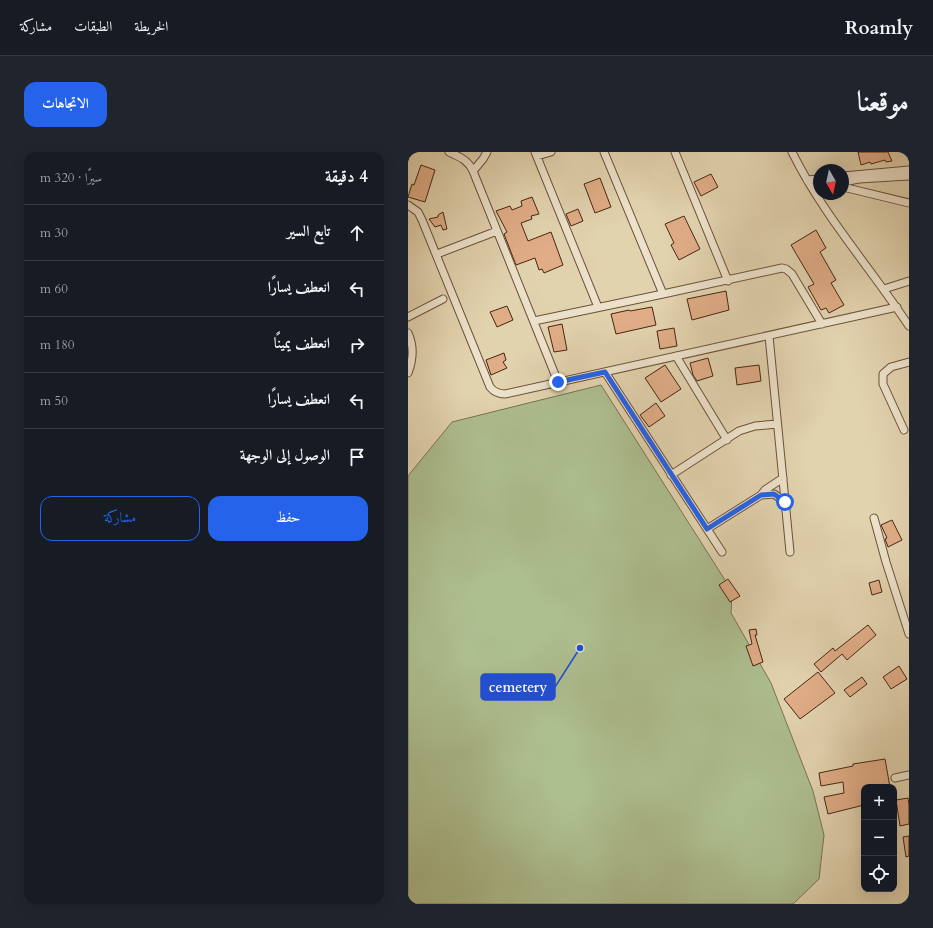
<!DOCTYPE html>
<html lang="ar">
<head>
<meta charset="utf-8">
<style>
  body { margin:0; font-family:Cardo,Amiri,serif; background:#20242c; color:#f1f3f6; direction:rtl }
  .controls { position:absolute; right:12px; bottom:12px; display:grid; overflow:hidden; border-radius:8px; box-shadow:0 4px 16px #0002 }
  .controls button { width:36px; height:36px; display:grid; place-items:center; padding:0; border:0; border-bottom:1px solid #363941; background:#171b24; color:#f1f3f6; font:20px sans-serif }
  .compass { position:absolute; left:405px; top:12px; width:36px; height:36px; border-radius:50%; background:#171b24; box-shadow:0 4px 16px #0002; rotate:171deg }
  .stop { position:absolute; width:12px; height:12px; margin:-9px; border:3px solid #2563eb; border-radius:50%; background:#fff }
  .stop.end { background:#2563eb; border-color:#fff; box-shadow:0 1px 4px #0008 }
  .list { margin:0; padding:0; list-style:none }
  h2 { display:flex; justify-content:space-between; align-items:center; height:52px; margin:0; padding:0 16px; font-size:17px }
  h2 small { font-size:13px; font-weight:400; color:#9ea1a6 }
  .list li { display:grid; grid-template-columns:26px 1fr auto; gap:12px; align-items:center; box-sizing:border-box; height:56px; padding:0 16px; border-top:1px solid #363941 }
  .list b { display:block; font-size:15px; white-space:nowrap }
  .list em { font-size:13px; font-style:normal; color:#9ea1a6 }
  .actions { display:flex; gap:8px; padding:12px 16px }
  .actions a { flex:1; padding:9px 0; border:1px solid #2563eb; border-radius:12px; text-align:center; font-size:14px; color:#2563eb }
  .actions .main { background:#2563eb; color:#fff }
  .icon { flex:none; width:22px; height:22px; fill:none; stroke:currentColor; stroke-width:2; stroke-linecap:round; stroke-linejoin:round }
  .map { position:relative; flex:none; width:501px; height:752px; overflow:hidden; direction:ltr; border-radius:12px }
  header { display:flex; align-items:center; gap:24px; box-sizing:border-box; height:56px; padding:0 20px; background:#171b24; border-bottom:1px solid #363941 }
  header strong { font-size:19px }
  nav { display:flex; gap:22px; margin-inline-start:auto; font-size:14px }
  .intro { display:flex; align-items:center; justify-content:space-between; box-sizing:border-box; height:96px; padding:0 24px }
  h1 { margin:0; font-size:28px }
  .button { padding:10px 18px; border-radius:12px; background:#2563eb; color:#fff; font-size:14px; font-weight:700 }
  main { display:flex; gap:24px; padding:0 24px }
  aside { flex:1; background:#171b24; border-radius:12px; box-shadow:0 4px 16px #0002 }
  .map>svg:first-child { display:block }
</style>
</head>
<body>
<header>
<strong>Roamly</strong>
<nav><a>الخريطة</a><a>الطبقات</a><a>مشاركة</a></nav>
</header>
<div class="intro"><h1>موقعنا</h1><a class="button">الاتجاهات</a></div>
<main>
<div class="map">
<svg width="501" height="752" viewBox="0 0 501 752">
  <rect width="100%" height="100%" fill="#e2d3af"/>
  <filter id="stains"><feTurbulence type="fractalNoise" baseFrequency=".005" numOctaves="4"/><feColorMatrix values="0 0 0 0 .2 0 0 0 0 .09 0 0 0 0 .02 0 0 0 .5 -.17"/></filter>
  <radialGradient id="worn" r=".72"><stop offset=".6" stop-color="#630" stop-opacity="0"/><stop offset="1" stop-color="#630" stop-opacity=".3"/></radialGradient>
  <!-- green -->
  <path fill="#adbe8f" stroke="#7a7250" d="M193 233 324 439 323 461 363 531 405 639 416 683 411 727 385 752H0V324L44 270Z"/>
  <!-- building -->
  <path fill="#e0ad87" stroke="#472611" d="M450 0H480L484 9 478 10 477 8 463 12 462 10 453 13Z
    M13 13 27 18 17 50 0 45 4 32 6 33Z
    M303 22 310 35 293 44 286 30Z
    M192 26 203 55 187 61 176 32Z
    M124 45 131 62 123 64 124 67 113 71 120 89 143 80 155 113 136 121 134 117 131 118 127 106 108 113 96 82 99 80 88 59 102 54 104 58 114 54 113 49Z
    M170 57 175 69 163 74 158 62Z
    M35 60 39 77 35 78 33 73 27 75 21 67 30 65V63Z
    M276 64 292 97 271 108 263 93 266 91 257 72Z
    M408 78 418 96 412 100 428 128 423 131 436 153 421 161 418 156 413 158 400 135 406 132 383 93Z
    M318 139 321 158 284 168 279 147Z
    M99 154 105 168 89 175 82 160Z
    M244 155 248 173 208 182 203 162 221 158 222 159Z
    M154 172 159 198 146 200 140 175Z
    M266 176 269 194 252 197 249 179Z
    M96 201 98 208 95 210 99 216 83 223 78 208Z
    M300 206 305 224 289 229 285 223 282 211Z
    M257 213 273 237 253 250 237 226Z
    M351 213 353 229 329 233 327 216Z
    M248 251 257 264 241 275 232 263Z
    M484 368 494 388 480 395 477 387 479 386 473 373Z
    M320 427 332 444 322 450 311 433Z
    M471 428 474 440 464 443 461 431Z
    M460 473 468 483 439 508 434 502 413 520 406 512 425 496 427 499Z
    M348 477 349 483H347L355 510 345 514 338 494 344 492 341 478Z
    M491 514 499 527 483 537 475 525Z
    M410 520 427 541 392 567 376 547Z
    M454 525 459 532 442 545 436 538Z
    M477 607 482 635H456V653L420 662 416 645 436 641 435 630 413 634 411 621 445 614V612Z
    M500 646 501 653V672L492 674 488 648Z
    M501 684V704L498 705 495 685Z"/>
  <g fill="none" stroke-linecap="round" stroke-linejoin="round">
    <defs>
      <path id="minor" d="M41 0C52 5 60 8 65 19L150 230
        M127 0 190 155
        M267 0 320 129
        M384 0C415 63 462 115 501 174
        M129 4 143 0
        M65 19 75 7 79 0
        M435 24 501 18
        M399 28 411 27
        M435 30 451 27 501 24
        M435 35 501 51
        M0 53 10 60 14 68 82 235C86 240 91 242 97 242L489 155
        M29 102 89 79
        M476 137 501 129
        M255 142 374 116 378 117 384 122 414 172
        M0 165 35 147
        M126 169 255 142 196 0
        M0 181C6 194 5 208 0 221
        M361 184 382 400
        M268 204 319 288
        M197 220 314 400
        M496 278 475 232V222L483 215 501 210
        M263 323 331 279 347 274 369 272
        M353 343 366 342 377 350
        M466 366 478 410 501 482
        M299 377 353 343 357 338 375 326
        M487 626 501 623"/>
    </defs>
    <!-- minor casing -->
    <use href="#minor" stroke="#6e5138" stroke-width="9"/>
    <!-- minor -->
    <use href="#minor" stroke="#ece2cb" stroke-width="7"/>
  </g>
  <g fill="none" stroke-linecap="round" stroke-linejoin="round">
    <!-- route -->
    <path stroke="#2563eb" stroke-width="5" d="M150 230 197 220 299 377 353 343 366 342 377 350"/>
  </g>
  <!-- callouts -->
  <path fill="none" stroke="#1d4ed8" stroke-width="1.5" d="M172 496L147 535"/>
  <circle fill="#1d4ed8" stroke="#ece2cb" stroke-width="1.5" cx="172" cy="496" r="4"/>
  <rect fill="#1d4ed8" stroke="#1d4ed8" stroke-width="1.5" x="73" y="522" width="74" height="26" rx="4"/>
  <g font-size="14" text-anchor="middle" font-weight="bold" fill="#fff">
    <text x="110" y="540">cemetery</text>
  </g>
  <rect width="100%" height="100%" filter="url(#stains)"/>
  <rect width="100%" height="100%" fill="url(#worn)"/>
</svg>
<div class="controls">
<button>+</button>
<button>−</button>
<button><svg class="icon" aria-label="locate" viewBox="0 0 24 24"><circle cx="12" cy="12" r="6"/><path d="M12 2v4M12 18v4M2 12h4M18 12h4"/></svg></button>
</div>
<svg class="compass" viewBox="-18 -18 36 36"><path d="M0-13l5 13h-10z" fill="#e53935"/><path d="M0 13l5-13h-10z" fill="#9ea1a6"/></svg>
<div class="stop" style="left:377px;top:350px"></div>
<div class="stop end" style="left:150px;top:230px"></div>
</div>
<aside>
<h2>4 دقيقة<small>سيرًا · 320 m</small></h2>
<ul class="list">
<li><svg class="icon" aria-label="ahead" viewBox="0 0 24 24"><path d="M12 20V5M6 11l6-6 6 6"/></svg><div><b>تابع السير</b></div><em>30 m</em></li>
<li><svg class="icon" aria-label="left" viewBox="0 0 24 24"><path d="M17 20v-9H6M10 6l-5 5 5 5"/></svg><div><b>انعطف يسارًا</b></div><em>60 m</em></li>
<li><svg class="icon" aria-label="right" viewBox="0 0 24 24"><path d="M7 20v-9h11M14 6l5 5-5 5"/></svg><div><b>انعطف يمينًا</b></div><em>180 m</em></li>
<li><svg class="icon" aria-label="left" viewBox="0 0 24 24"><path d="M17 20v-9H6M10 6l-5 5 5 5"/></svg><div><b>انعطف يسارًا</b></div><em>50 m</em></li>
<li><svg class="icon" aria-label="arrive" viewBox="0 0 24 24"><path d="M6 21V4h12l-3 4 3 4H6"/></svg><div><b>الوصول إلى الوجهة</b></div></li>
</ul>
<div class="actions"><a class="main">حفظ</a><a>مشاركة</a></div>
</aside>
</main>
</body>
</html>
